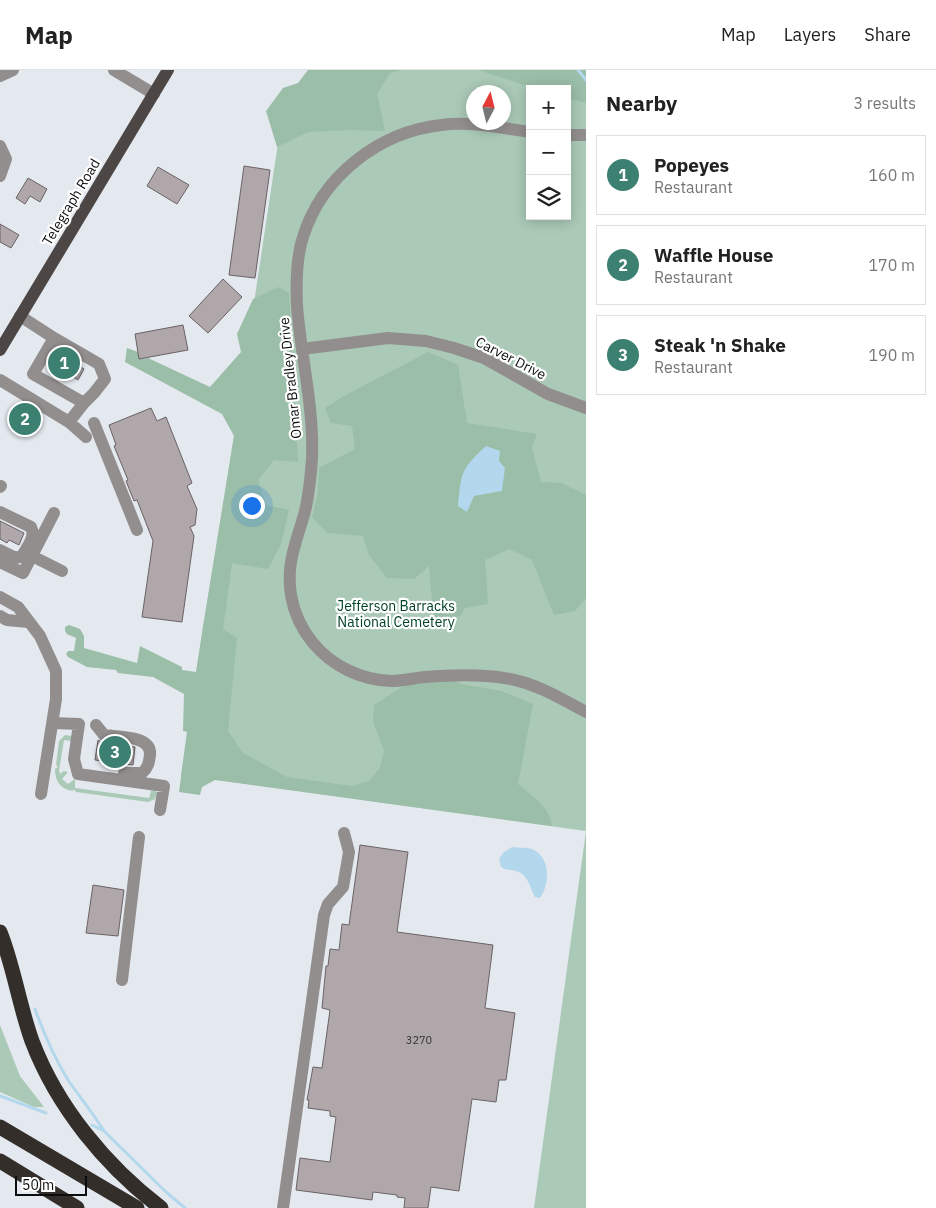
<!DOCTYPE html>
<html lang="en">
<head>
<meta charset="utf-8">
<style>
  body { margin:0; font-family:"IBM Plex Sans",sans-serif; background:#f2f2f2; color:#222 }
  .controls { position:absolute; right:15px; top:15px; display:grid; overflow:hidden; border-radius:0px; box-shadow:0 2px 12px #0003 }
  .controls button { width:45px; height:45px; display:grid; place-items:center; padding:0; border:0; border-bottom:1px solid #e0e0e0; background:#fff; color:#222; font:25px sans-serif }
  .compass { position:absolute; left:466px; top:15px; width:45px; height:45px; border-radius:50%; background:#fff; box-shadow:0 2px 12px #0003; rotate:7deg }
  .scale { position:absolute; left:15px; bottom:12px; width:72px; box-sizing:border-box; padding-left:5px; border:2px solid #0a0c0e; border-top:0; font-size:14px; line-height:18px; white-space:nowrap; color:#0a0c0e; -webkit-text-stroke:4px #fff; paint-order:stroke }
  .you { position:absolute; left:251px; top:435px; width:18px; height:18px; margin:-12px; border:4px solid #fff; border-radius:50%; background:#1a73e8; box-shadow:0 0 0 8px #1a73e833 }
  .badge { display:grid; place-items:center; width:32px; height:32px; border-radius:50%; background:#3c8072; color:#fff; font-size:16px; font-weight:700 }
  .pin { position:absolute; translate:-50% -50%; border:2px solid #fff; box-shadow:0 1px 5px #0006 }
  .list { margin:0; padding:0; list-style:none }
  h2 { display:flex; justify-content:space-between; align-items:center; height:65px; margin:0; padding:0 20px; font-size:21px }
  h2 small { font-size:16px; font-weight:400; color:#767676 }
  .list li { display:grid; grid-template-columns:32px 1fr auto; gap:15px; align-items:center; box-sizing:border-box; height:80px; margin:0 10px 10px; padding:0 10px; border:1px solid #e0e0e0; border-radius:0px }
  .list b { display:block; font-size:19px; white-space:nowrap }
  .list p { margin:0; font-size:16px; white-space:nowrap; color:#767676 }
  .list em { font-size:16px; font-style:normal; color:#767676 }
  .icon { flex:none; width:28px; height:28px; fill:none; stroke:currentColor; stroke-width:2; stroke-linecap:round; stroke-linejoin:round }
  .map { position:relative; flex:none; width:586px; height:1138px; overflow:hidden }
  header { display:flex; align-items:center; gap:30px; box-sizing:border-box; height:70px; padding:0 25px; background:#fff; border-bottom:1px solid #e0e0e0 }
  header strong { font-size:24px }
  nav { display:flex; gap:28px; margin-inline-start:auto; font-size:18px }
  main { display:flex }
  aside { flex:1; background:#fff }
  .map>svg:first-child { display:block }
</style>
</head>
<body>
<header>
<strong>Map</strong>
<nav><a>Map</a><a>Layers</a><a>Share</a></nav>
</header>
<main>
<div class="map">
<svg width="586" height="1138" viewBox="0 0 586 1138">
  <rect width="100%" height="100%" fill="#e4e9ef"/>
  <!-- green -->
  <path fill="#aac9b6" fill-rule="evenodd" d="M322 0H586V1138H534L586 761 181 705 203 556 234 366 283 40ZM530 19H567V146H530ZM473 22H503V52H473Z
    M65 665 72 666 71 671 64 670 59 701 61 704 63 701 68 702 62 709 68 714 75 709V718L149 728 151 721 155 720 157 723 155 729 148 732 76 722 74 719 73 721C60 719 55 711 55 699L58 697 56 695 59 671Z
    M0 955 20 1006 44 1037H34L0 1022Z"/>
  <!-- forest -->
  <path fill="#9bbea8" d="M308 0H401L390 3 377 24 385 61 350 60 308 62 277 77 266 41 283 18 298 13Z
    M478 0H586V33L567 28V19H536Z
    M278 217 289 223 298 392 274 390 258 410 266 435 289 440 281 474 268 499 232 493 223 559 237 568 228 661 243 683 287 707 352 716 369 711 380 698 384 681 373 651 374 635 405 615 452 610 461 614 501 621 533 634 518 714C532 726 550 737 552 756L215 710 202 717 200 725 179 722 187 662 183 661 184 624 153 607 118 603 116 600 87 597 68 587 66 584 68 581H74L76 568 67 564 65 561V557L69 555 80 559 84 566V578L137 593 140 576 182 597V600L196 602 234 366 222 344 125 292 127 278 138 282 140 289 148 288 210 317 241 282 237 264 253 229Z
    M428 282 458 295 467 353 537 364 532 378 541 412 561 413 586 425V528L575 541 554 545 532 490 509 479 485 490 488 534 465 538 460 546 434 554 429 496 414 509 387 508 369 485 363 466 327 463 312 447 318 423 319 398 355 379 352 356 331 353 325 338 344 326Z"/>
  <!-- water -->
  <path fill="#b3d7ed" d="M486 376 500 381 499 391 505 398 502 421 474 426 467 442 458 436C461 403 461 399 486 376Z
    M512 777C518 778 526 777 532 779 551 787 550 814 540 828L535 827C530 818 528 804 516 801 509 799 508 801 501 797L499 789 503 783Z"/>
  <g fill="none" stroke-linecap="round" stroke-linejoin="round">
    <!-- stream -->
    <path stroke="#b3d7ed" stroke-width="3" d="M578 0 586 10
      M35 939C44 964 54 987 68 1010 80 1027 93 1043 104 1061
      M0 1026 46 1043
      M92 1055 104 1061 166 1122 185 1138"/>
  </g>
  <!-- building -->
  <path fill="#afa7aa" stroke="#6a6365" d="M244 96 270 100 255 208 229 205Z
    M158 97 189 115 177 134 147 116Z
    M28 108 47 119 40 132 30 126 25 134 16 128Z
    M0 154 19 165 11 178 0 172Z
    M223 209 242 227 208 263 189 246Z
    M183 255 188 280 139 289 135 264Z
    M55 282 84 299 78 310 57 297 58 296 50 291Z
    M14 336 42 353 37 362 9 345Z
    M151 338 157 351 166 347 192 413 187 416 197 439 195 455 190 457 194 466 182 552 142 547 153 471 137 430 134 431 126 411 128 410 114 376 116 375 109 355Z
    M0 451 24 463 19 475 9 470 7 473 0 469Z
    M98 670 103 673 135 677 133 695 95 690Z
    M360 775 408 782 397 862 493 875 485 938 515 943 506 1010H499L496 1032 472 1029 459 1121 431 1117 428 1138H404L405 1128 397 1127V1125L373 1122 372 1130 296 1120 300 1088 330 1092 336 1047 330 1046V1041L308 1038 309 1030H307L313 997 322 998 330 940 322 938 326 896H328L330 879 339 880 342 854 349 855Z
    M93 815 124 820 118 866 86 863Z"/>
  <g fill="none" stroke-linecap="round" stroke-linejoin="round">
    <!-- minor -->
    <path stroke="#928e8d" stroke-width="12" d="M114 0 154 24
      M0 6 13 0
      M530 62C501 58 470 51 441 55 379 62 322 106 303 167 296 188 296 213 297 236 301 287 314 337 312 388 311 404 309 422 306 437 303 450 298 463 295 475 284 510 290 545 313 573 332 596 361 610 391 611 403 611 414 608 425 607 451 605 479 604 504 608 534 612 560 628 586 642
      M567 65H586
      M0 76 6 89 0 106
      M20 246 54 268 33 304 84 333 69 352
      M54 268 99 294 105 309 94 323 84 333
      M302 279 388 268 426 271 454 278 484 288 548 324 586 338
      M0 310 69 352 86 367
      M94 353 137 460
      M0 417 1 416
      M0 442 31 457C36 467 27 477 22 486L16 488 0 480
      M32 486 62 501
      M0 492 23 503 54 443
      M0 527 18 537 40 566 56 601V629L41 724
      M0 546 7 550 28 552
      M53 653 79 654 74 689 78 704 164 716 160 740
      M96 655 104 665C117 667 152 665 150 685 149 693 148 698 142 703H124
      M122 910 139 767
      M283 1138 324 845 328 834 343 817 349 782 344 763"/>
    <!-- major -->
    <path stroke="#4c4644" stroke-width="12" d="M0 280 168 0"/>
    <!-- highway -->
    <path stroke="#342e2b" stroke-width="15" d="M0 862C14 897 19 935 32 971 57 1037 106 1096 161 1138
      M0 1057 137 1138
      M0 1091 77 1138"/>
  </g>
  <g text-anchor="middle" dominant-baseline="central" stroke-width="4.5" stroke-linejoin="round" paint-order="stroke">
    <!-- number labels -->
    <g font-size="11" fill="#333335">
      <text x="419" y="970">3270</text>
    </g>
    <!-- street labels -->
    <g font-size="14" fill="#0a0c0e" stroke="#fff">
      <text transform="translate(71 132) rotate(-59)">Telegraph Road</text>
      <text transform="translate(511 288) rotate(27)">Carver Drive</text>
      <text transform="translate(290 308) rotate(-96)">Omar Bradley Drive</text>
    </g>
    <!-- park labels -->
    <g font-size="14" fill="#004125" stroke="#fff">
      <text x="396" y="536">Jefferson Barracks<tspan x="396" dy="16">National Cemetery</tspan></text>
    </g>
  </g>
</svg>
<div class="controls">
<button>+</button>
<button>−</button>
<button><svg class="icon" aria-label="layers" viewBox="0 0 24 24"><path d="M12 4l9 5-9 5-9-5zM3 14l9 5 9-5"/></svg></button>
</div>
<svg class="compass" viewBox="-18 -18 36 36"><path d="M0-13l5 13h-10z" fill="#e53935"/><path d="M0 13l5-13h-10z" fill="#767676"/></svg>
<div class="scale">50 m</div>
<div class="you"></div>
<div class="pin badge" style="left:64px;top:293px">1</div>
<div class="pin badge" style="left:25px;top:349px">2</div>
<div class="pin badge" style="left:115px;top:682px">3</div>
</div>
<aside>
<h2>Nearby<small>3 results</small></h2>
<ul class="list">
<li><span class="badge">1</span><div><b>Popeyes</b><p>Restaurant</p></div><em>160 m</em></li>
<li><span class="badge">2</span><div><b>Waffle House</b><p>Restaurant</p></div><em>170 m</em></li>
<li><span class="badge">3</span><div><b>Steak 'n Shake</b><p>Restaurant</p></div><em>190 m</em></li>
</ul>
</aside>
</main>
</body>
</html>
